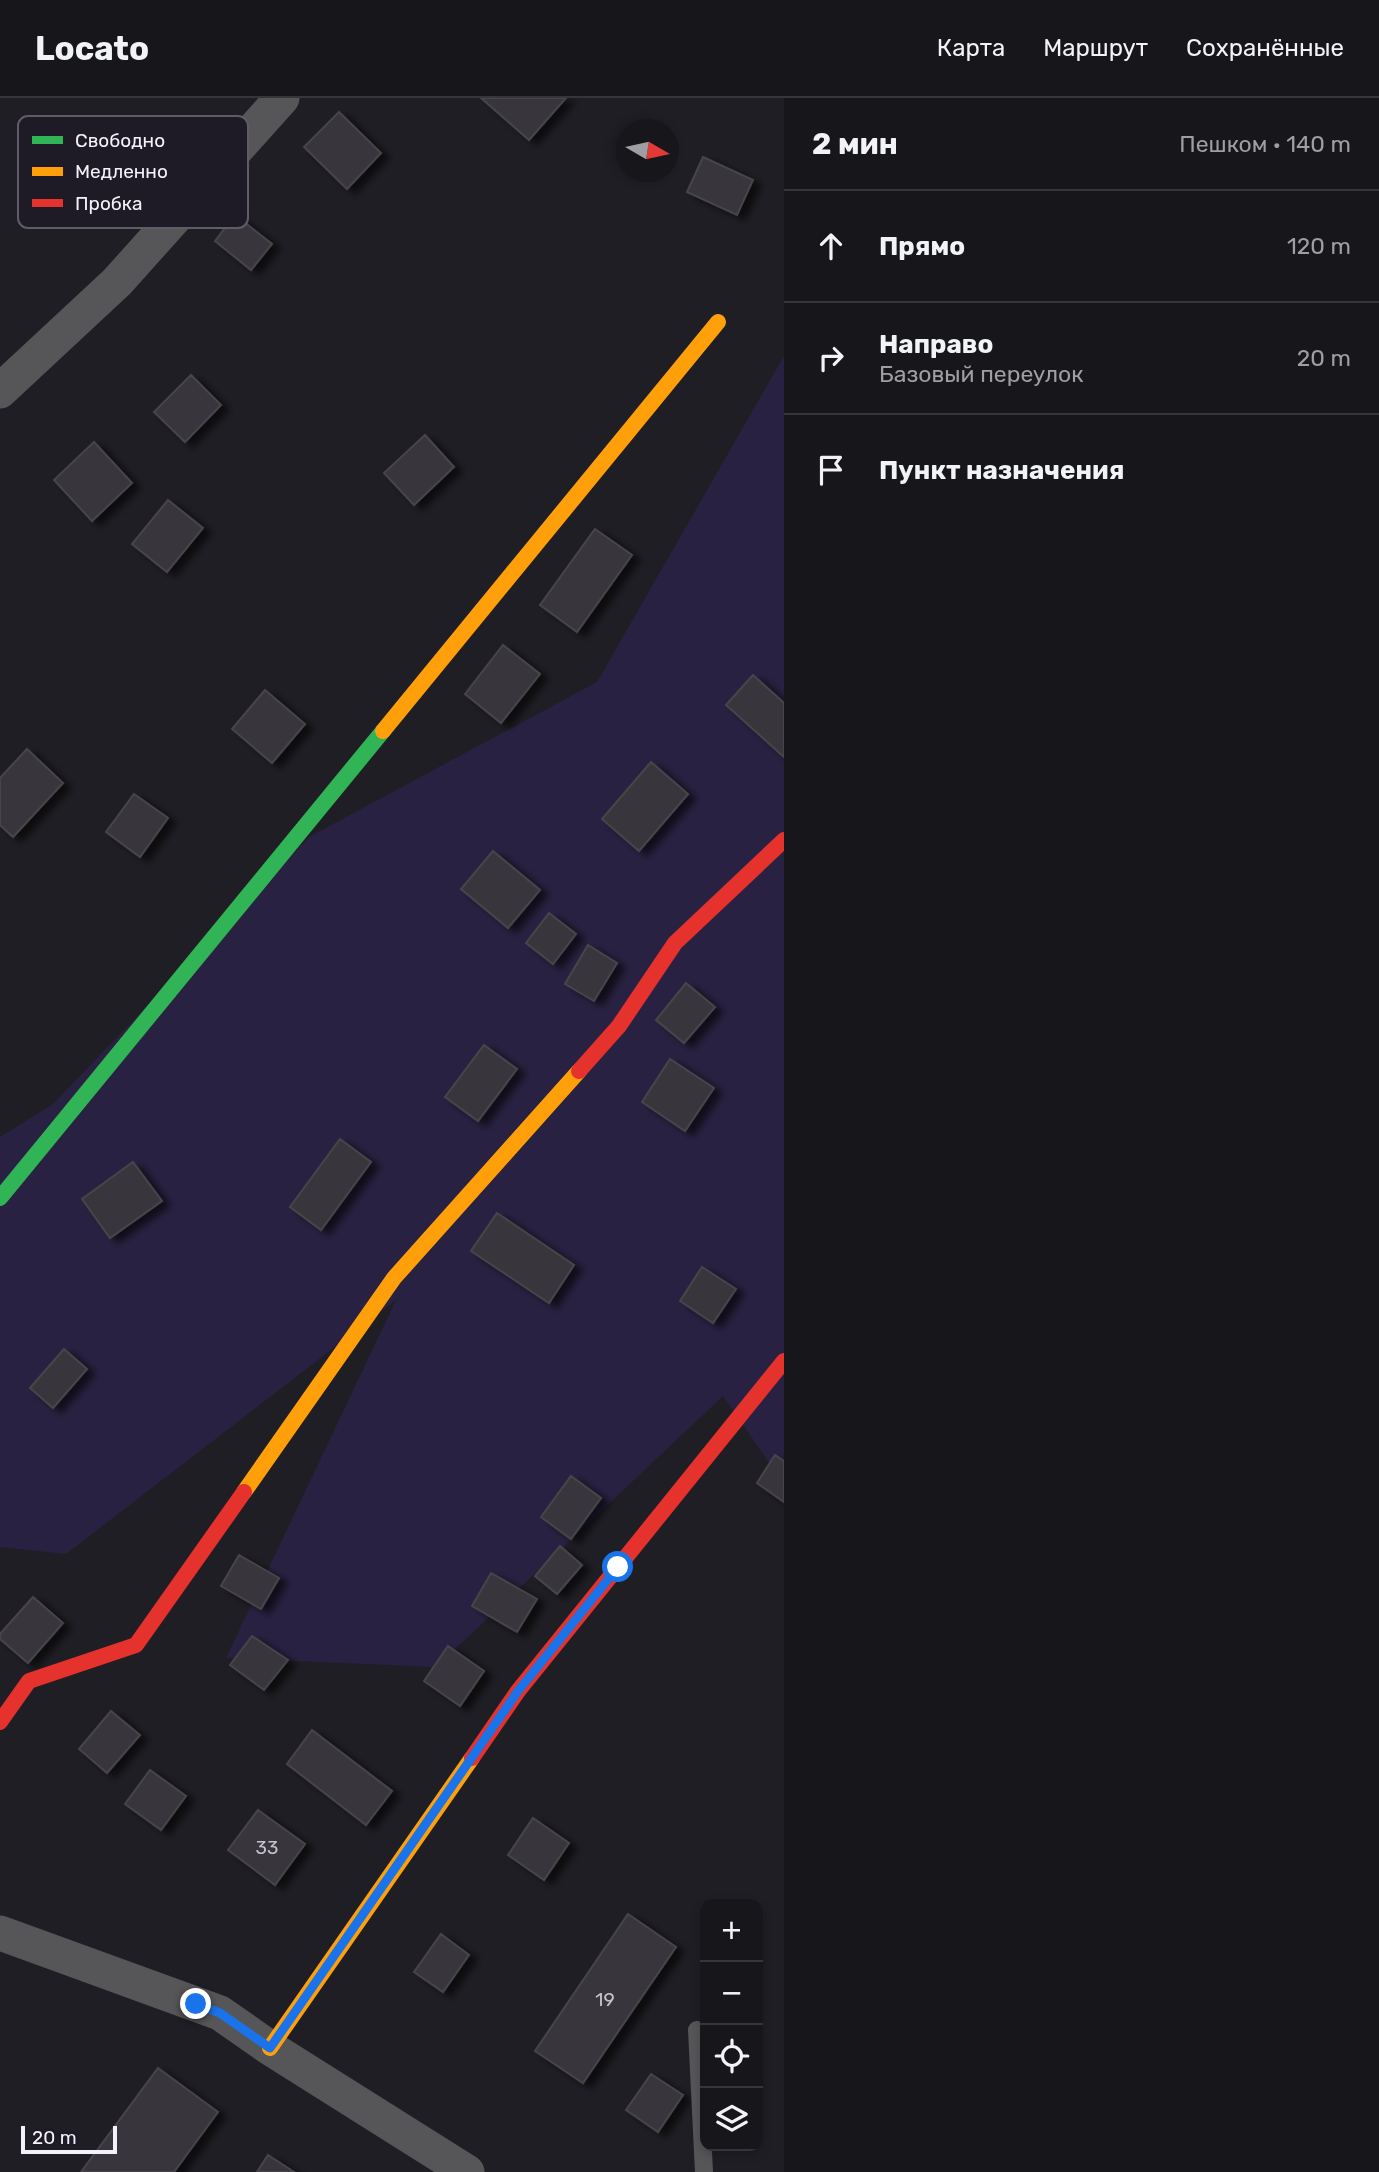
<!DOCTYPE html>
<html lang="ru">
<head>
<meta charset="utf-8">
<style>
  body { margin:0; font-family:Rubik,sans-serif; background:#242328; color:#f1f3f6 }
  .controls { position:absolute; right:21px; bottom:21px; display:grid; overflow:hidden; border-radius:14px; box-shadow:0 4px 10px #0003 }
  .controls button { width:63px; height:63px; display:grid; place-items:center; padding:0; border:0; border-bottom:2px solid #36353a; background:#17161b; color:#f1f3f6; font:35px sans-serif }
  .compass { position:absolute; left:616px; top:21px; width:63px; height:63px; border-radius:50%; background:#17161b; box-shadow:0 4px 10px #0003; rotate:99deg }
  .scale { position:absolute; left:21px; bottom:18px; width:96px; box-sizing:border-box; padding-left:7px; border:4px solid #f3f2fa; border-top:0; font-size:19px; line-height:24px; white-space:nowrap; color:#f3f2fa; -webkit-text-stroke:5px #1e1b27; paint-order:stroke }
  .stop { position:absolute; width:21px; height:21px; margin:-16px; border:5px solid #1a73e8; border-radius:50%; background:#fff }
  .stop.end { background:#1a73e8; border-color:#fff; box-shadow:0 2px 7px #0008 }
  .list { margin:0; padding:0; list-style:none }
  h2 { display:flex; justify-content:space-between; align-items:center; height:91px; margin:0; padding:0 28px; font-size:30px }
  h2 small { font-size:23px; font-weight:400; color:#9e9fa3 }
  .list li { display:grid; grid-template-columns:46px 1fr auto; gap:21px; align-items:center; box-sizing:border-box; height:112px; padding:0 28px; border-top:2px solid #36353a }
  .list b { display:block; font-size:26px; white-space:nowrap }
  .list p { margin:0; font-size:23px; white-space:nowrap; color:#9e9fa3 }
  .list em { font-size:23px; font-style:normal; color:#9e9fa3 }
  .icon { flex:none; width:38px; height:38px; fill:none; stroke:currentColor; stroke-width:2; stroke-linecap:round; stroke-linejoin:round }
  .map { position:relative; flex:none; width:784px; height:2074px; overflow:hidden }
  header { display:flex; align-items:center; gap:42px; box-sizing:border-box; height:98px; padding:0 35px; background:#17161b; border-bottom:2px solid #36353a }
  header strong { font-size:33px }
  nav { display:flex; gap:38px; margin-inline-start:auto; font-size:24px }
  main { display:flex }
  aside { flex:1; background:#17161b }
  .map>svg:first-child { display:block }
</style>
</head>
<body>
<header>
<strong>Locato</strong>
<nav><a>Карта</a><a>Маршрут</a><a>Сохранённые</a></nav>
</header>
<main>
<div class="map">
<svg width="784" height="2074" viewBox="0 0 784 2074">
  <defs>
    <filter id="shadow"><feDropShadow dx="8" dy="4.5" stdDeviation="3.5" flood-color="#0009"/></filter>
  </defs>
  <rect width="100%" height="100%" fill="#1f1e24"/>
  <!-- green -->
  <path fill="#292141" d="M784 258V1386L723 1298 436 1569 226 1560 396 1202 66 1456 0 1449V1039L53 1006 309 739 597 584Z"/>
  <!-- building -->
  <path fill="#37363c" stroke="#46454a" stroke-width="2" filter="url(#shadow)" d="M481 0H566L529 42Z
    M339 14 381 55 347 91 304 49Z
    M703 59 753 82 737 117 687 94Z
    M235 117 272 146 251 172 215 143Z
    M191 277 221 307 185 344 154 314Z
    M425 337 454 369 414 407 384 375Z
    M94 344 132 385 92 423 54 382Z
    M168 402 203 430 167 474 132 446Z
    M595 431 632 457 577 534 540 507Z
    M503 547 540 576 501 625 465 596Z
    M753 577 784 605V659L726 607Z
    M265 592 305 626 272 665 232 631Z
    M27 651 63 685 13 739 0 727V680Z
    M651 664 688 696 639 753 602 721Z
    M134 696 168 720 140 759 106 734Z
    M493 753 540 792 508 830 461 791Z
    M549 815 576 836 553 866 526 845Z
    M588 847 617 865 594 903 565 886Z
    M686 885 715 909 684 945 656 922Z
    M484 947 517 971 478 1023 445 999Z
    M670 961 714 990 685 1033 642 1004Z
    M340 1041 371 1064 321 1132 290 1109Z
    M133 1064 162 1103 110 1140 82 1101Z
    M497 1115 574 1167 549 1205 471 1153Z
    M702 1169 736 1191 713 1225 680 1203Z
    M64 1251 87 1271 53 1310 30 1290Z
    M775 1357 784 1363V1404L757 1385Z
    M571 1378 601 1400 571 1441 541 1419Z
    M560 1448 582 1467 557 1496 535 1478Z
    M239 1457 279 1480 261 1511 221 1488Z
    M491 1475 537 1501 517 1534 472 1508Z
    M33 1499 63 1525 28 1565 0 1541V1536Z
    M252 1538 288 1562 264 1592 230 1567Z
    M448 1548 484 1573 460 1608 424 1583Z
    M111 1613 140 1637 107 1675 79 1651Z
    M312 1632 392 1693 366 1727 287 1666Z
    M150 1672 186 1698 161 1732 125 1706Z
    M258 1712 305 1746 275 1787 228 1752Z
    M533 1720 569 1745 544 1782 508 1757Z
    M628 1816 676 1849 583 1985 535 1953Z
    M441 1836 469 1857 443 1894 414 1874Z
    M158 1970 218 2014 174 2074H81Z
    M651 1976 683 1997 658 2034 626 2012Z
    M268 2057 294 2074H257Z"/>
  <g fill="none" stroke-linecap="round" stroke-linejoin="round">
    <!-- lane -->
    <path stroke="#565659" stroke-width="18" d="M697 1932 704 2074"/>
    <!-- street -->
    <path stroke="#565659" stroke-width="35" d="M0 293 117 184 282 0
      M0 1835 220 1915 270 1950 467 2074"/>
    <!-- fast -->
    <path stroke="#30b455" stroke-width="16" d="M0 1100 383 633"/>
    <!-- slow -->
    <path stroke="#ff9f0a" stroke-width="16" d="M383 633 718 224
      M244 1394 394 1180 579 973
      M270 1950 472 1660"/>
    <!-- jam -->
    <path stroke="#e5322d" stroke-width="16" d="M579 973 619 928 675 845 784 742
      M0 1624 29 1583 136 1547 244 1394
      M472 1660 518 1593 784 1263"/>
  </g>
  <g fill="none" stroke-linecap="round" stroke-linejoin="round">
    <!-- route -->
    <path stroke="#1a73e8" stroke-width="9" d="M196 1906 220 1915 270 1950 518 1593 618 1469"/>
  </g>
  <g text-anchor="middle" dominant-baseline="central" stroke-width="7" stroke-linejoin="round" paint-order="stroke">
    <!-- number labels -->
    <g font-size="19" fill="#c4c3ca">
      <text x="267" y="1749">33</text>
      <text x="605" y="1901">19</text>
    </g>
  </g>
  <!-- legend -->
  <rect x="18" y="18" width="230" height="112" rx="10" fill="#1e1b27" stroke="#5e5c66" stroke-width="2"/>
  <rect x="32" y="38" width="31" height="8" fill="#30b455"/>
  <rect x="32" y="69" width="31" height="9" fill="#ff9f0a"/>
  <rect x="32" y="101" width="31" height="8" fill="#e5322d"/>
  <g font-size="19" fill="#f3f2fa">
    <text x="75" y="49">Свободно</text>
    <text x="75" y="80">Медленно</text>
    <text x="75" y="112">Пробка</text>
  </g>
</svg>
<div class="controls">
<button>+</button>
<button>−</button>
<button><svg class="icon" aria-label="locate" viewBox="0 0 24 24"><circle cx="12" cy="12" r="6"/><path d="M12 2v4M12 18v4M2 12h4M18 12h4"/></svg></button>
<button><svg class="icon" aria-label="layers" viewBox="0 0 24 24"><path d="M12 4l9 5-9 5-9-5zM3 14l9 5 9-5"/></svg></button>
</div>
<svg class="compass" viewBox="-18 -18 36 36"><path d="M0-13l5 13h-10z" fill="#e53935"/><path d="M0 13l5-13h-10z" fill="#9e9fa3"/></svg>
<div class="scale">20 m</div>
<div class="stop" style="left:618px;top:1469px"></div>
<div class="stop end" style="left:196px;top:1906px"></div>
</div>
<aside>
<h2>2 мин<small>Пешком · 140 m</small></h2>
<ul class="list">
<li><svg class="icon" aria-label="ahead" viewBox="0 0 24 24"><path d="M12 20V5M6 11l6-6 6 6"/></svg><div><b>Прямо</b></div><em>120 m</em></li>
<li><svg class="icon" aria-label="right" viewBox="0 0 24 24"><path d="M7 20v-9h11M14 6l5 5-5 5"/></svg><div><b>Направо</b><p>Базовый переулок</p></div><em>20 m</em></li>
<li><svg class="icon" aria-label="arrive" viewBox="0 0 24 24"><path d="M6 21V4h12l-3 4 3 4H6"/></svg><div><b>Пункт назначения</b></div></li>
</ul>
</aside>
</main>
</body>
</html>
